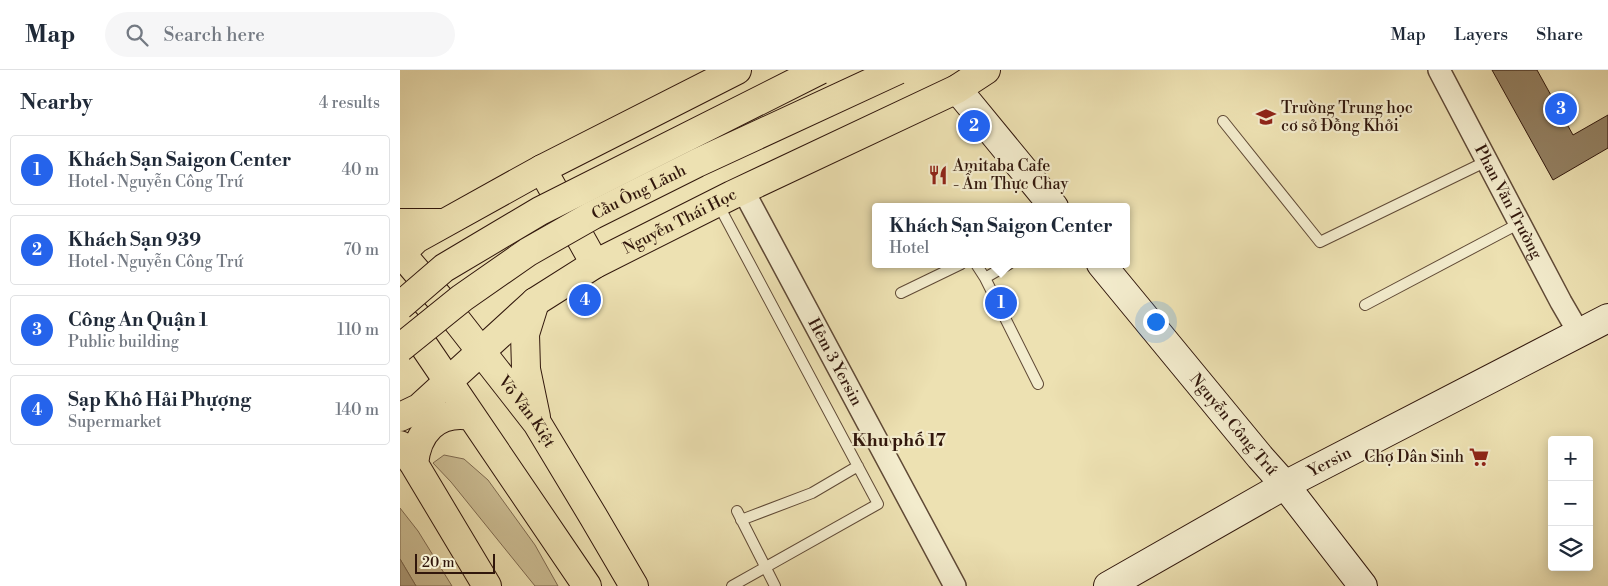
<!DOCTYPE html>
<html lang="en">
<head>
<meta charset="utf-8">
<style>
  body { margin:0; font-family:"Libre Bodoni",serif; background:#f6f6f7; color:#1f2937 }
  .controls { position:absolute; right:15px; bottom:15px; display:grid; overflow:hidden; border-radius:5px; box-shadow:0 2px 12px #0003 }
  .controls button { width:45px; height:45px; display:grid; place-items:center; padding:0; border:0; border-bottom:1px solid #e0e1e3; background:#fff; color:#1f2937; font:25px sans-serif }
  .scale { position:absolute; left:15px; bottom:12px; width:80px; box-sizing:border-box; padding-left:5px; border:2px solid #31170c; border-top:0; font-size:14px; line-height:18px; white-space:nowrap; color:#31170c; -webkit-text-stroke:4px #f3eccd; paint-order:stroke }
  .you { position:absolute; left:755px; top:251px; width:18px; height:18px; margin:-12px; border:4px solid #fff; border-radius:50%; background:#1a73e8; box-shadow:0 0 0 8px #1a73e833 }
  .badge { display:grid; place-items:center; width:32px; height:32px; border-radius:50%; background:#2563eb; color:#fff; font-size:16px; font-weight:700 }
  .pin { position:absolute; translate:-50% -50%; border:2px solid #fff; box-shadow:0 1px 5px #0006 }
  .popup { position:absolute; left:472px; top:133px; width:258px; height:65px; box-sizing:border-box; display:grid; place-content:center; border-radius:5px; background:#fff; filter:drop-shadow(0 1px 4px #0005); font-size:16px; white-space:nowrap; color:#747a83 }
  .popup b { font-size:19px; color:#1f2937 }
  .popup::after { content:''; position:absolute; left:50%; top:100%; margin-left:-10px; border:10px solid transparent; border-top-color:#fff }
  .list { margin:0; padding:0; list-style:none }
  h2 { display:flex; justify-content:space-between; align-items:center; height:65px; margin:0; padding:0 20px; font-size:21px }
  h2 small { font-size:16px; font-weight:400; color:#747a83 }
  .list li { display:grid; grid-template-columns:32px 1fr auto; gap:15px; align-items:center; box-sizing:border-box; height:70px; margin:0 10px 10px; padding:0 10px; border:1px solid #e0e1e3; border-radius:5px }
  .list b { display:block; font-size:19px; white-space:nowrap }
  .list p { margin:0; font-size:16px; white-space:nowrap; color:#747a83 }
  .list em { font-size:16px; font-style:normal; color:#747a83 }
  .icon { flex:none; width:28px; height:28px; fill:none; stroke:currentColor; stroke-width:2; stroke-linecap:round; stroke-linejoin:round }
  .map { position:relative; flex:none; width:1208px; height:516px; overflow:hidden }
  header { display:flex; align-items:center; gap:30px; box-sizing:border-box; height:70px; padding:0 25px; background:#fff; border-bottom:1px solid #e0e1e3 }
  header strong { font-size:24px }
  nav { display:flex; gap:28px; margin-inline-start:auto; font-size:18px }
  .search { width:350px; height:45px; background:#f6f6f7; display:flex; align-items:center; gap:12px; box-sizing:border-box; padding:0 18px; border-radius:28px; color:#747a83; font-size:19px }
  main { display:flex }
  aside { flex:1; background:#fff }
  .map>svg:first-child { display:block }
</style>
</head>
<body>
<header>
<strong>Map</strong>
<div class="search"><svg class="icon" aria-label="search" viewBox="0 0 24 24"><circle cx="10" cy="10" r="6"/><path d="M15 15l6 6"/></svg>Search here</div>
<nav><a>Map</a><a>Layers</a><a>Share</a></nav>
</header>
<main>
<aside>
<h2>Nearby<small>4 results</small></h2>
<ul class="list">
<li><span class="badge">1</span><div><b>Khách Sạn Saigon Center</b><p>Hotel · Nguyễn Công Trứ</p></div><em>40 m</em></li>
<li><span class="badge">2</span><div><b>Khách Sạn 939</b><p>Hotel · Nguyễn Công Trứ</p></div><em>70 m</em></li>
<li><span class="badge">3</span><div><b>Công An Quận 1</b><p>Public building</p></div><em>110 m</em></li>
<li><span class="badge">4</span><div><b>Sạp Khô Hải Phựợng</b><p>Supermarket</p></div><em>140 m</em></li>
</ul>
</aside>
<div class="map">
<svg width="1208" height="516" viewBox="0 0 1208 516">
  <rect width="100%" height="100%" fill="#ede1b2"/>
  <filter id="stains"><feTurbulence type="fractalNoise" baseFrequency=".004" numOctaves="4"/><feColorMatrix values="0 0 0 0 .2 0 0 0 0 .09 0 0 0 0 .02 0 0 0 .5 -.17"/></filter>
  <radialGradient id="worn" r=".72"><stop offset=".6" stop-color="#630" stop-opacity="0"/><stop offset="1" stop-color="#630" stop-opacity=".3"/></radialGradient>
  <!-- green -->
  <path fill="#cdbf96" stroke="#7f6b51" d="M44 385 64 389 88 410 135 475 158 516H135L51 412 33 393Z
    M0 438 18 461 52 516H16L0 489Z"/>
  <!-- water -->
  <path fill="#ad9c7a" stroke="#7b674e" d="M0 489 16 516H0Z"/>
  <!-- building -->
  <path fill="#938062" stroke="#31170c" d="M1092 0H1137L1173 65 1208 45V78L1153 110Z"/>
  <g fill="none" stroke-linecap="round" stroke-linejoin="round">
    <defs>
      <path id="lane" d="M823 51 920 172 1087 91
        M318 134 478 434 332 516
        M576 194 585 208
        M609 194 585 208 638 314
        M501 223 561 194
        M965 235 1120 153
        M337 441 375 516
        M341 450 412 423 458 396"/>
      <g id="street">
        <path id="s1" d="M1039 0 1161 232 1179 263"/>
        <path id="s2" d="M343 120 555 516"/>
      </g>
      <g id="secondary">
        <path d="M557 19 654 137"/>
        <path id="s3" d="M701 194 860 387 885 415 963 516"/>
        <path id="s4" d="M708 516 885 415 1208 248"/>
      </g>
      <g id="primary">
        <path d="M142 99 195 194"/>
        <path d="M0 153H43"/>
        <path id="s5" d="M0 182 40 229 137 353 193 446 234 516"/>
        <path d="M0 185 16 169 142 99 337 0"/>
        <path d="M135 232 125 264 126 299 136 347"/>
        <path id="s6" d="M0 347 19 338 135 232 195 194 332 125 557 19 586 0"/>
      </g>
      <path id="highway" d="M0 246 18 267 187 516
        M0 375 14 394 87 516
        M14 394C17 363 36 340 71 346"/>
    </defs>
    <!-- lane casing -->
    <use href="#lane" stroke="#604a36" stroke-width="12"/>
    <!-- street casing -->
    <use href="#street" stroke="#604a36" stroke-width="24"/>
    <!-- secondary casing -->
    <use href="#secondary" stroke="#31170c" stroke-width="30"/>
    <!-- primary casing -->
    <use href="#primary" stroke="#31170c" stroke-width="30"/>
    <!-- highway casing -->
    <use href="#highway" stroke="#31170c" stroke-width="30"/>
    <!-- lane -->
    <use href="#lane" stroke="#f3eccd" stroke-width="10"/>
    <!-- street -->
    <use href="#street" stroke="#f3eccd" stroke-width="21"/>
    <!-- secondary -->
    <use href="#secondary" stroke="#f3eccd" stroke-width="28"/>
    <!-- primary -->
    <use href="#primary" stroke="#ede1b2" stroke-width="28"/>
    <!-- highway -->
    <use href="#highway" stroke="#ede1b2" stroke-width="28"/>
    <defs>
      <g id="primary-bridge">
        <path d="M0 236 44 198 140 141 420 0"/>
        <path id="s7" d="M0 278 62 228 128 182 193 145 297 93 498 0"/>
      </g>
    </defs>
    <!-- primary-bridge casing -->
    <use href="#primary-bridge" stroke="#31170c" stroke-width="30" stroke-linecap="butt"/>
    <!-- primary-bridge -->
    <use href="#primary-bridge" stroke="#ede1b2" stroke-width="28"/>
  </g>
  <!-- icons -->
  <defs>
    <symbol id="school-bare" viewBox="-9 -9 18 18"><path d="M0-5L7-2L0 1L-7-2ZM-4 1L0 2.5L4 1V4Q0 6-4 4Z" fill="#8f2418" stroke="#f3eccd" stroke-width="2.5" paint-order="stroke"/></symbol>
    <symbol id="restaurant-bare" viewBox="-9 -9 18 18"><path d="M-5-6h1v4h1v-4h1v4h1v-4h1v5L-1.5 .5V6h-2V.5L-5-1ZM5-6V6H3V1.5H1.5Q1.5-4 5-6Z" fill="#8f2418" stroke="#f3eccd" stroke-width="2.5" paint-order="stroke"/></symbol>
    <symbol id="supermarket-bare" viewBox="-9 -9 18 18"><path d="M-6-5.5h2.5l.6 2H6L4.5 2H-2.5L-4.4-4H-6ZM-1.5 3.2a1.3 1.3 0 1 0 .1 0ZM3 3.2a1.3 1.3 0 1 0 .1 0Z" fill="#8f2418" stroke="#f3eccd" stroke-width="2.5" paint-order="stroke"/></symbol>
  </defs>
  <g fill-rule="evenodd">
    <use href="#school-bare" x="852" y="33" width="28" height="28"/>
    <use href="#restaurant-bare" x="524" y="91" width="28" height="28"/>
    <use href="#supermarket-bare" x="1065" y="373" width="28" height="28"/>
  </g>
  <g text-anchor="middle" dominant-baseline="central" stroke-width="4.5" stroke-linejoin="round" paint-order="stroke">
    <!-- poi labels -->
    <g font-size="16" fill="#31170c" stroke="#f3eccd" text-anchor="start">
      <text x="881" y="38">Trường Trung học<tspan x="881" dy="18">cơ sở Đồng Khởi</tspan></text>
      <text x="553" y="96">Amitaba Cafe<tspan x="553" dy="18">- Ẩm Thực Chay</tspan></text>
      <text x="1064" y="387" text-anchor="end">Chợ Dân Sinh</text>
    </g>
    <!-- street labels -->
    <g font-size="16" fill="#31170c" stroke="#f3eccd">
      <text stroke="none"><textPath href="#s7" startOffset="286">Cầu Ông Lãnh</textPath></text>
      <text stroke="none"><textPath href="#s1" startOffset="149">Phan Văn Trường</textPath></text>
      <text stroke="none"><textPath href="#s6" startOffset="344">Nguyễn Thái Học</textPath></text>
      <text stroke="none"><textPath href="#s2" startOffset="195">Hẻm 3 Yersin</textPath></text>
      <text stroke="none"><textPath href="#s5" startOffset="204">Võ Văn Kiệt</textPath></text>
      <text stroke="none"><textPath href="#s3" startOffset="208">Nguyễn Công Trứ</textPath></text>
      <text stroke="none"><textPath href="#s4" startOffset="254">Yersin</textPath></text>
    </g>
    <!-- neighbourhood labels -->
    <g font-size="18" font-weight="bold" fill="#31170c" stroke="#f3eccd">
      <text x="499" y="370">Khu phố 17</text>
    </g>
  </g>
  <rect width="100%" height="100%" filter="url(#stains)"/>
  <rect width="100%" height="100%" fill="url(#worn)"/>
</svg>
<div class="controls">
<button>+</button>
<button>−</button>
<button><svg class="icon" aria-label="layers" viewBox="0 0 24 24"><path d="M12 4l9 5-9 5-9-5zM3 14l9 5 9-5"/></svg></button>
</div>
<div class="scale">20 m</div>
<div class="you"></div>
<div class="pin badge" style="left:601px;top:233px">1</div>
<div class="popup"><b>Khách Sạn Saigon Center</b>Hotel</div>
<div class="pin badge" style="left:574px;top:56px">2</div>
<div class="pin badge" style="left:1161px;top:39px">3</div>
<div class="pin badge" style="left:185px;top:230px">4</div>
</div>
</main>
</body>
</html>
